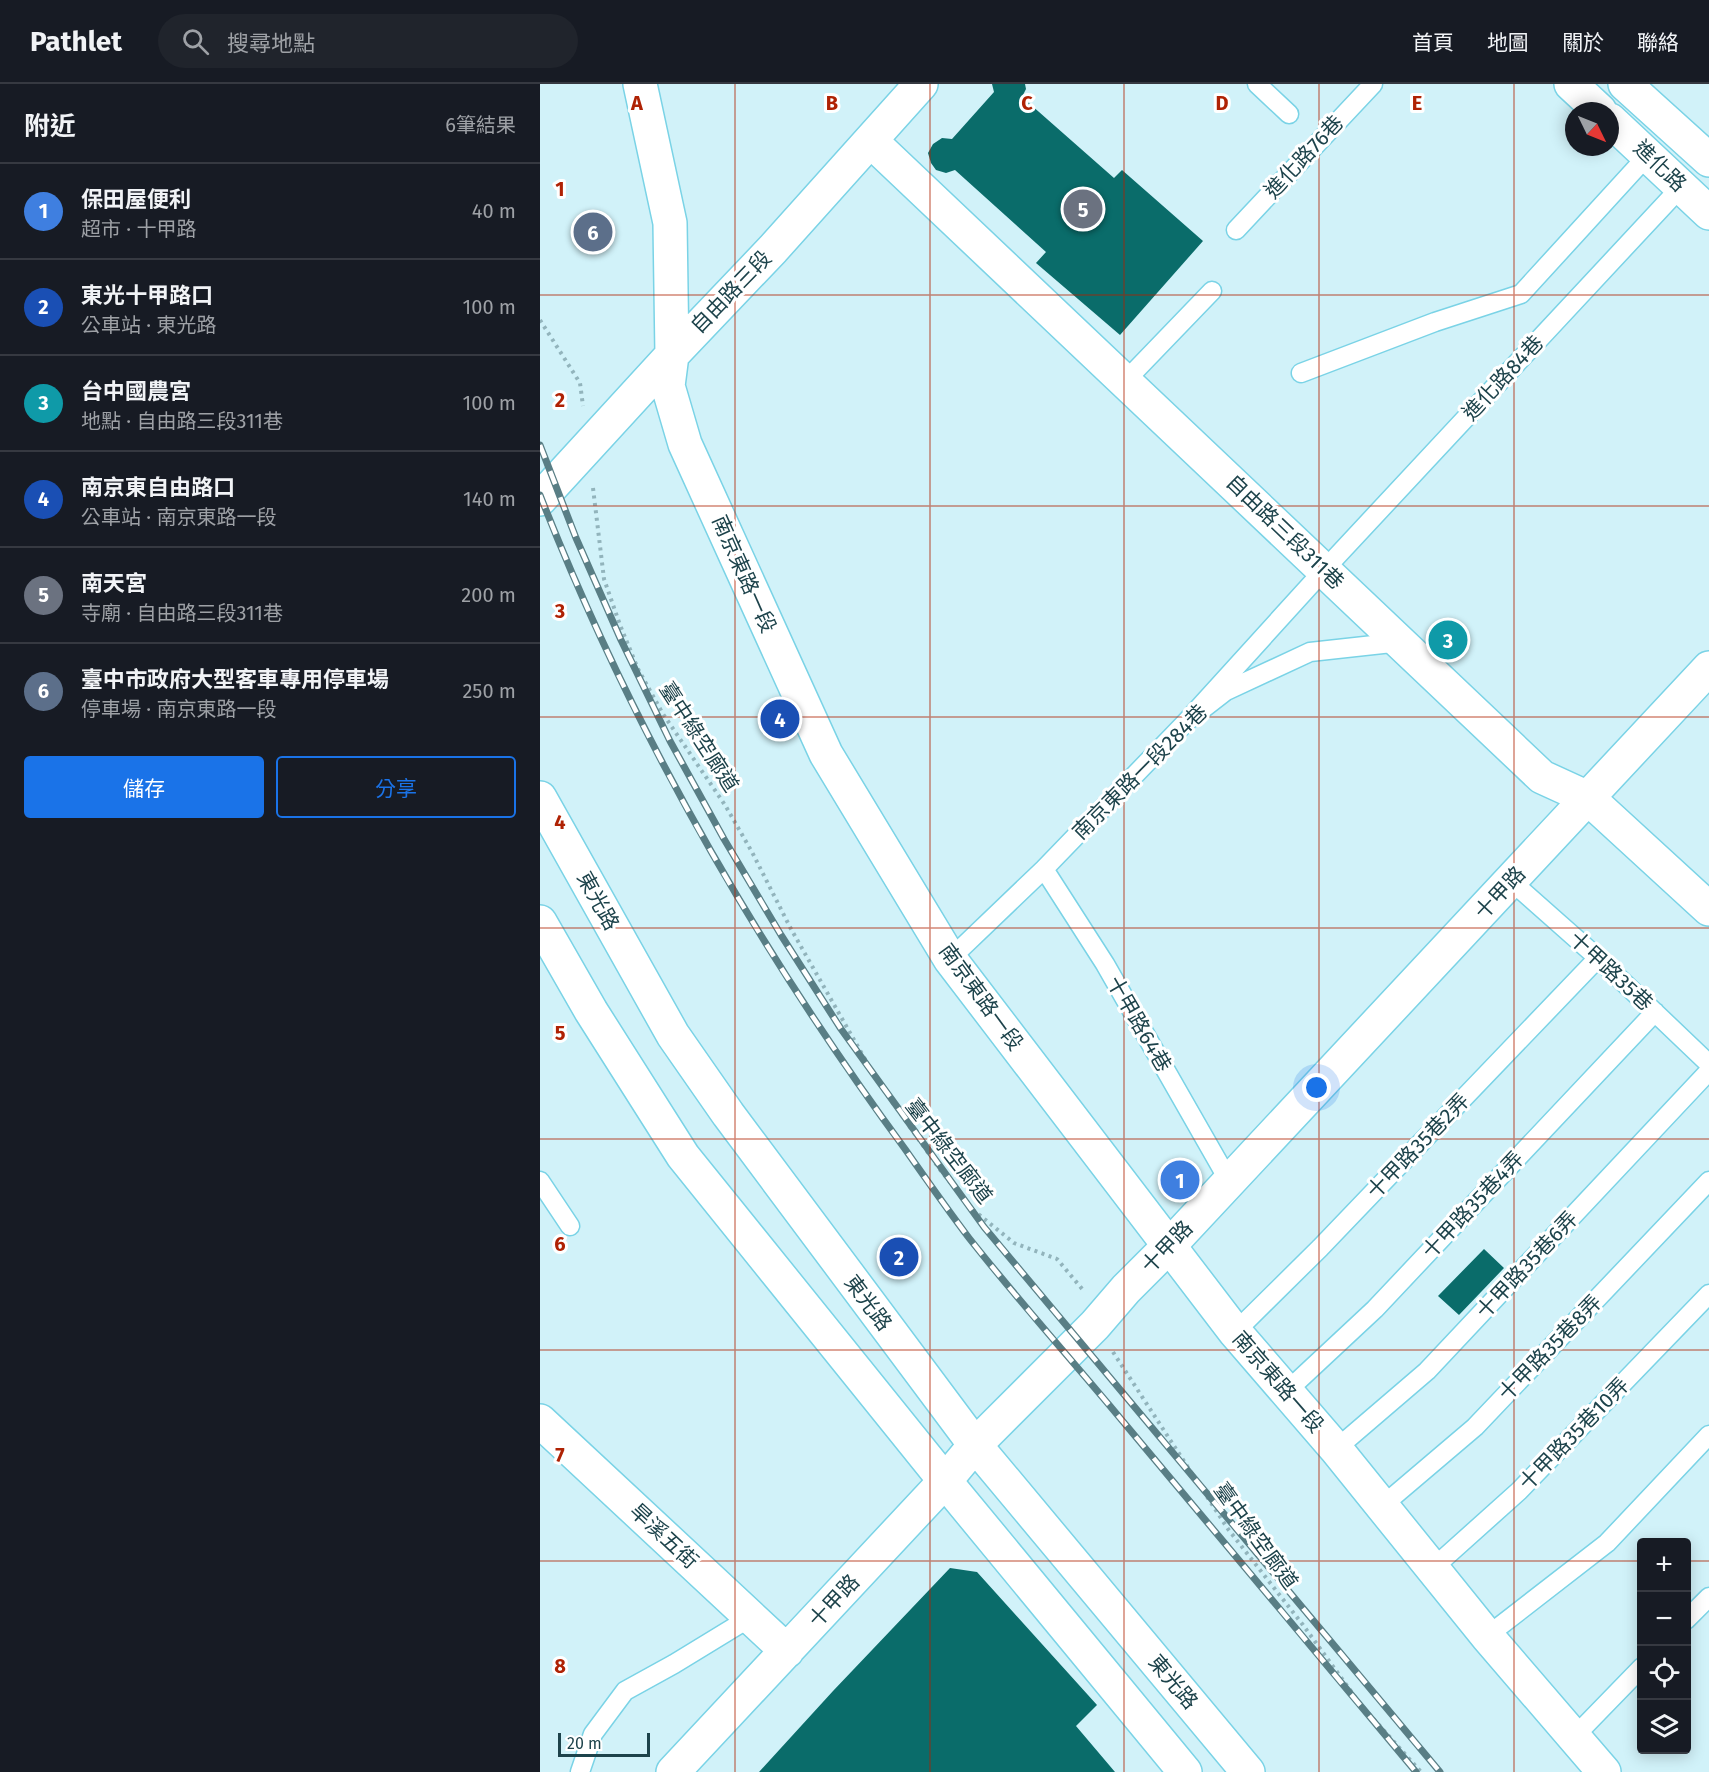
<!DOCTYPE html>
<html lang="zh-TW">
<head>
<meta charset="utf-8">
<style>
  body { margin:0; font-family:"Fira Sans","Noto Sans TC",sans-serif; background:#20242c; color:#f1f3f6 }
  .controls { position:absolute; right:18px; bottom:18px; display:grid; overflow:hidden; border-radius:6px; box-shadow:0 3px 15px #0003 }
  .controls button { width:54px; height:54px; display:grid; place-items:center; padding:0; border:0; border-bottom:2px solid #363941; background:#171b24; color:#f1f3f6; font:30px sans-serif }
  .compass { position:absolute; left:1025px; top:18px; width:54px; height:54px; border-radius:50%; background:#171b24; box-shadow:0 3px 15px #0003; rotate:133deg }
  .scale { position:absolute; left:18px; bottom:15px; width:92px; box-sizing:border-box; padding-left:6px; border:3px solid #1d434b; border-top:0; font-size:16px; line-height:21px; white-space:nowrap; color:#1d434b; -webkit-text-stroke:4px #fff; paint-order:stroke }
  .you { position:absolute; left:777px; top:1004px; width:21px; height:21px; margin:-15px; border:4px solid #fff; border-radius:50%; background:#1a73e8; box-shadow:0 0 0 9px #1a73e833 }
  .badge { display:grid; place-items:center; width:39px; height:39px; border-radius:50%; background:#1a73e8; color:#fff; font-size:20px; font-weight:700 }
  .pin { position:absolute; translate:-50% -50%; border:3px solid #fff; box-shadow:0 2px 6px #0006 }
  .list { margin:0; padding:0; list-style:none }
  h2 { display:flex; justify-content:space-between; align-items:center; height:78px; margin:0; padding:0 24px; font-size:26px }
  h2 small { font-size:20px; font-weight:400; color:#9ea1a6 }
  .list li { display:grid; grid-template-columns:39px 1fr auto; gap:18px; align-items:center; box-sizing:border-box; height:96px; padding:0 24px; border-top:2px solid #363941 }
  .list b { display:block; font-size:22px; white-space:nowrap }
  .list p { margin:0; font-size:20px; white-space:nowrap; color:#9ea1a6 }
  .list em { font-size:20px; font-style:normal; color:#9ea1a6 }
  .actions { display:flex; gap:12px; padding:18px 24px }
  .actions a { flex:1; padding:14px 0; border:2px solid #1a73e8; border-radius:6px; text-align:center; font-size:21px; color:#1a73e8 }
  .actions .main { background:#1a73e8; color:#fff }
  .icon { flex:none; width:33px; height:33px; fill:none; stroke:currentColor; stroke-width:2; stroke-linecap:round; stroke-linejoin:round }
  .map { position:relative; flex:none; width:1169px; height:1688px; overflow:hidden }
  header { display:flex; align-items:center; gap:36px; box-sizing:border-box; height:84px; padding:0 30px; background:#171b24; border-bottom:2px solid #363941 }
  header strong { font-size:28px }
  nav { display:flex; gap:33px; margin-inline-start:auto; font-size:21px }
  .search { width:420px; height:54px; background:#20242c; display:flex; align-items:center; gap:15px; box-sizing:border-box; padding:0 21px; border-radius:33px; color:#9ea1a6; font-size:22px }
  main { display:flex }
  aside { flex:1; background:#171b24 }
  .map>svg:first-child { display:block }
</style>
</head>
<body>
<header>
<strong>Pathlet</strong>
<div class="search"><svg class="icon" aria-label="search" viewBox="0 0 24 24"><circle cx="10" cy="10" r="6"/><path d="M15 15l6 6"/></svg>搜尋地點</div>
<nav><a>首頁</a><a>地圖</a><a>關於</a><a>聯絡</a></nav>
</header>
<main>
<aside>
<h2>附近<small>6筆結果</small></h2>
<ul class="list">
<li><span class="badge" style="background:#3f7fe0">1</span><div><b>保田屋便利</b><p>超市 · 十甲路</p></div><em>40 m</em></li>
<li><span class="badge" style="background:#1a4fb4">2</span><div><b>東光十甲路口</b><p>公車站 · 東光路</p></div><em>100 m</em></li>
<li><span class="badge" style="background:#0f9aa8">3</span><div><b>台中國農宮</b><p>地點 · 自由路三段311巷</p></div><em>100 m</em></li>
<li><span class="badge" style="background:#1a4fb4">4</span><div><b>南京東自由路口</b><p>公車站 · 南京東路一段</p></div><em>140 m</em></li>
<li><span class="badge" style="background:#6b7280">5</span><div><b>南天宮</b><p>寺廟 · 自由路三段311巷</p></div><em>200 m</em></li>
<li><span class="badge" style="background:#5c6f8a">6</span><div><b>臺中市政府大型客車專用停車場</b><p>停車場 · 南京東路一段</p></div><em>250 m</em></li>
</ul>
<div class="actions"><a class="main">儲存</a><a>分享</a></div>
</aside>
<div class="map">
<svg width="1169" height="1688" viewBox="0 0 1169 1688">
  <rect width="100%" height="100%" fill="#d1f2f9"/>
  <!-- building -->
  <path fill="#0a6c6a" d="M452 0H485L486 5 482 13 574 94 582 86 663 157 580 251 496 179 506 168 415 86 406 89 396 86 391 79 388 69 393 60 402 54 412 55 454 8Z
    M944 1165 964 1184 919 1231 898 1212Z
    M410 1484 437 1488 557 1621 536 1642 575 1688H219L293 1607Z"/>
  <g fill="none" stroke-linecap="round" stroke-linejoin="round">
    <defs>
      <path id="service" d="M717 0 749 30
        M696 146 833 0
        M761 289 895 238 981 210 1108 71
        M584 295 593 289 672 207
        M646 638 784 486 1141 103
        M504 785 565 880 689 1097
        M971 797 1058 874 1169 980
        M410 875 504 785 646 638 686 607 770 568 861 558
        M0 1097 30 1142
        M695 1248 780 1164 1058 874
        M746 1308 835 1225 1115 928
        M796 1365 887 1287 1169 987
        M842 1422 935 1343 1169 1097
        M892 1485 979 1407 1169 1210
        M1146 1536 1169 1513
        M947 1552 1067 1459 1169 1351
        M1034 1653 1102 1583
        M40 1688 53 1650 85 1607 134 1580 211 1533"/>
      <path id="minor" d="M331 57 1002 693 1048 714 1169 825
        M0 1337 247 1567
        M133 1688 405 1397 435 1361 555 1241 586 1205 629 1162 1169 584"/>
      <path id="tertiary" d="M100 0 130 139 132 271 128 302 145 360 286 670 410 875 695 1248 796 1365 947 1552 1064 1688
        M0 415 132 271 233 165 381 0
        M0 714 133 951 188 1030 435 1361 708 1688
        M0 838 51 927 143 1072 405 1397 645 1688"/>
      <path id="primary" d="M1031 0 1060 27
        M1085 0 1169 76
        M1070 36 1169 129"/>
    </defs>
    <!-- service casing -->
    <use href="#service" stroke="#7ad3e6" stroke-width="21"/>
    <!-- minor casing -->
    <use href="#minor" stroke="#7ad3e6" stroke-width="36"/>
    <!-- tertiary casing -->
    <use href="#tertiary" stroke="#7ad3e6" stroke-width="36"/>
    <!-- primary casing -->
    <use href="#primary" stroke="#7ad3e6" stroke-width="36"/>
    <!-- path -->
    <path stroke="#92b4bc" stroke-width="4" stroke-dasharray="3 4.5" stroke-linecap="butt" d="M0 236 40 299 43 322
      M53 404 64 495 80 541 98 585 123 630 185 721 212 768 251 845 338 998 401 1087 432 1125 474 1159 517 1175 543 1206
      M573 1268 688 1445 763 1541 821 1621 881 1688"/>
    <!-- service -->
    <use href="#service" stroke="#fff" stroke-width="18"/>
    <!-- minor -->
    <use href="#minor" stroke="#fff" stroke-width="33"/>
    <!-- tertiary -->
    <use href="#tertiary" stroke="#fff" stroke-width="33"/>
    <!-- primary -->
    <use href="#primary" stroke="#fff" stroke-width="33"/>
    <defs>
      <path id="rail" d="M0 361 36 454 81 556 130 657 184 755 241 851 301 945 444 1143 900 1688
        M0 411C92 646 216 862 365 1065 386 1095 407 1125 429 1154 474 1211 523 1266 570 1322 672 1444 774 1566 876 1688"/>
    </defs>
    <!-- rail casing -->
    <use href="#rail" stroke="#597e85" stroke-width="7"/>
    <!-- rail -->
    <use href="#rail" stroke="#fff" stroke-width="4.5" stroke-dasharray="14" stroke-linecap="butt"/>
  </g>
  <!-- grid -->
  <path fill="none" stroke="#af2204" stroke-width="1.5" stroke-opacity="0.55" d="M195 0V1688M390 0V1688M584 0V1688M779 0V1688M974 0V1688M0 211H1169M0 422H1169M0 633H1169M0 844H1169M0 1055H1169M0 1266H1169M0 1477H1102M1146 1477H1169"/>
  <g text-anchor="middle" dominant-baseline="central" stroke-width="6" stroke-linejoin="round" paint-order="stroke">
    <!-- street labels -->
    <g font-size="21" fill="#1d434b" stroke="#fff">
      <text transform="translate(764 73) rotate(-47)">進化路76巷</text>
      <text transform="translate(1120 82) rotate(44)">進化路</text>
      <text transform="translate(191 208) rotate(-46)">自由路三段</text>
      <text transform="translate(963 294) rotate(-47)">進化路84巷</text>
      <text transform="translate(745 448) rotate(44)">自由路三段311巷</text>
      <text transform="translate(204 490) rotate(66)">南京東路一段</text>
      <text transform="translate(159 653) rotate(57)">臺中綠空廊道</text>
      <text transform="translate(600 688) rotate(-45)">南京東路一段284巷</text>
      <text transform="translate(960 809) rotate(-47)">十甲路</text>
      <text transform="translate(58 817) rotate(61)">東光路</text>
      <text transform="translate(1071 887) rotate(43)">十甲路35巷</text>
      <text transform="translate(441 913) rotate(54)">南京東路一段</text>
      <text transform="translate(599 940) rotate(60)">十甲路64巷</text>
      <text transform="translate(878 1062) rotate(-46)">十甲路35巷2弄</text>
      <text transform="translate(409 1067) rotate(52)">臺中綠空廊道</text>
      <text transform="translate(933 1121) rotate(-47)">十甲路35巷4弄</text>
      <text transform="translate(627 1163) rotate(-46)">十甲路</text>
      <text transform="translate(987 1181) rotate(-47)">十甲路35巷6弄</text>
      <text transform="translate(328 1219) rotate(53)">東光路</text>
      <text transform="translate(1010 1264) rotate(-46)">十甲路35巷8弄</text>
      <text transform="translate(738 1298) rotate(49)">南京東路一段</text>
      <text transform="translate(1034 1350) rotate(-46)">十甲路35巷10弄</text>
      <text transform="translate(124 1452) rotate(43)">旱溪五街</text>
      <text transform="translate(716 1452) rotate(54)">臺中綠空廊道</text>
      <text transform="translate(294 1517) rotate(-47)">十甲路</text>
      <text transform="translate(633 1598) rotate(50)">東光路</text>
    </g>
  </g>
  <g font-size="20" text-anchor="middle" font-weight="bold" fill="#af2204" stroke="#fff" stroke-width="6" stroke-linejoin="round" paint-order="stroke">
    <text x="97" y="26">A</text>
    <text x="292" y="26">B</text>
    <text x="487" y="26">C</text>
    <text x="682" y="26">D</text>
    <text x="877" y="26">E</text>
    <text x="20" y="112">1</text>
    <text x="20" y="323">2</text>
    <text x="20" y="534">3</text>
    <text x="20" y="745">4</text>
    <text x="20" y="956">5</text>
    <text x="20" y="1167">6</text>
    <text x="20" y="1378">7</text>
    <text x="20" y="1589">8</text>
  </g>
</svg>
<div class="controls">
<button>+</button>
<button>−</button>
<button><svg class="icon" aria-label="locate" viewBox="0 0 24 24"><circle cx="12" cy="12" r="6"/><path d="M12 2v4M12 18v4M2 12h4M18 12h4"/></svg></button>
<button><svg class="icon" aria-label="layers" viewBox="0 0 24 24"><path d="M12 4l9 5-9 5-9-5zM3 14l9 5 9-5"/></svg></button>
</div>
<svg class="compass" viewBox="-18 -18 36 36"><path d="M0-13l5 13h-10z" fill="#e53935"/><path d="M0 13l5-13h-10z" fill="#9ea1a6"/></svg>
<div class="scale">20 m</div>
<div class="you"></div>
<div class="pin badge" style="left:640px;top:1096px;background:#3f7fe0">1</div>
<div class="pin badge" style="left:359px;top:1173px;background:#1a4fb4">2</div>
<div class="pin badge" style="left:908px;top:556px;background:#0f9aa8">3</div>
<div class="pin badge" style="left:240px;top:635px;background:#1a4fb4">4</div>
<div class="pin badge" style="left:543px;top:125px;background:#6b7280">5</div>
<div class="pin badge" style="left:53px;top:148px;background:#5c6f8a">6</div>
</div>
</main>
</body>
</html>
